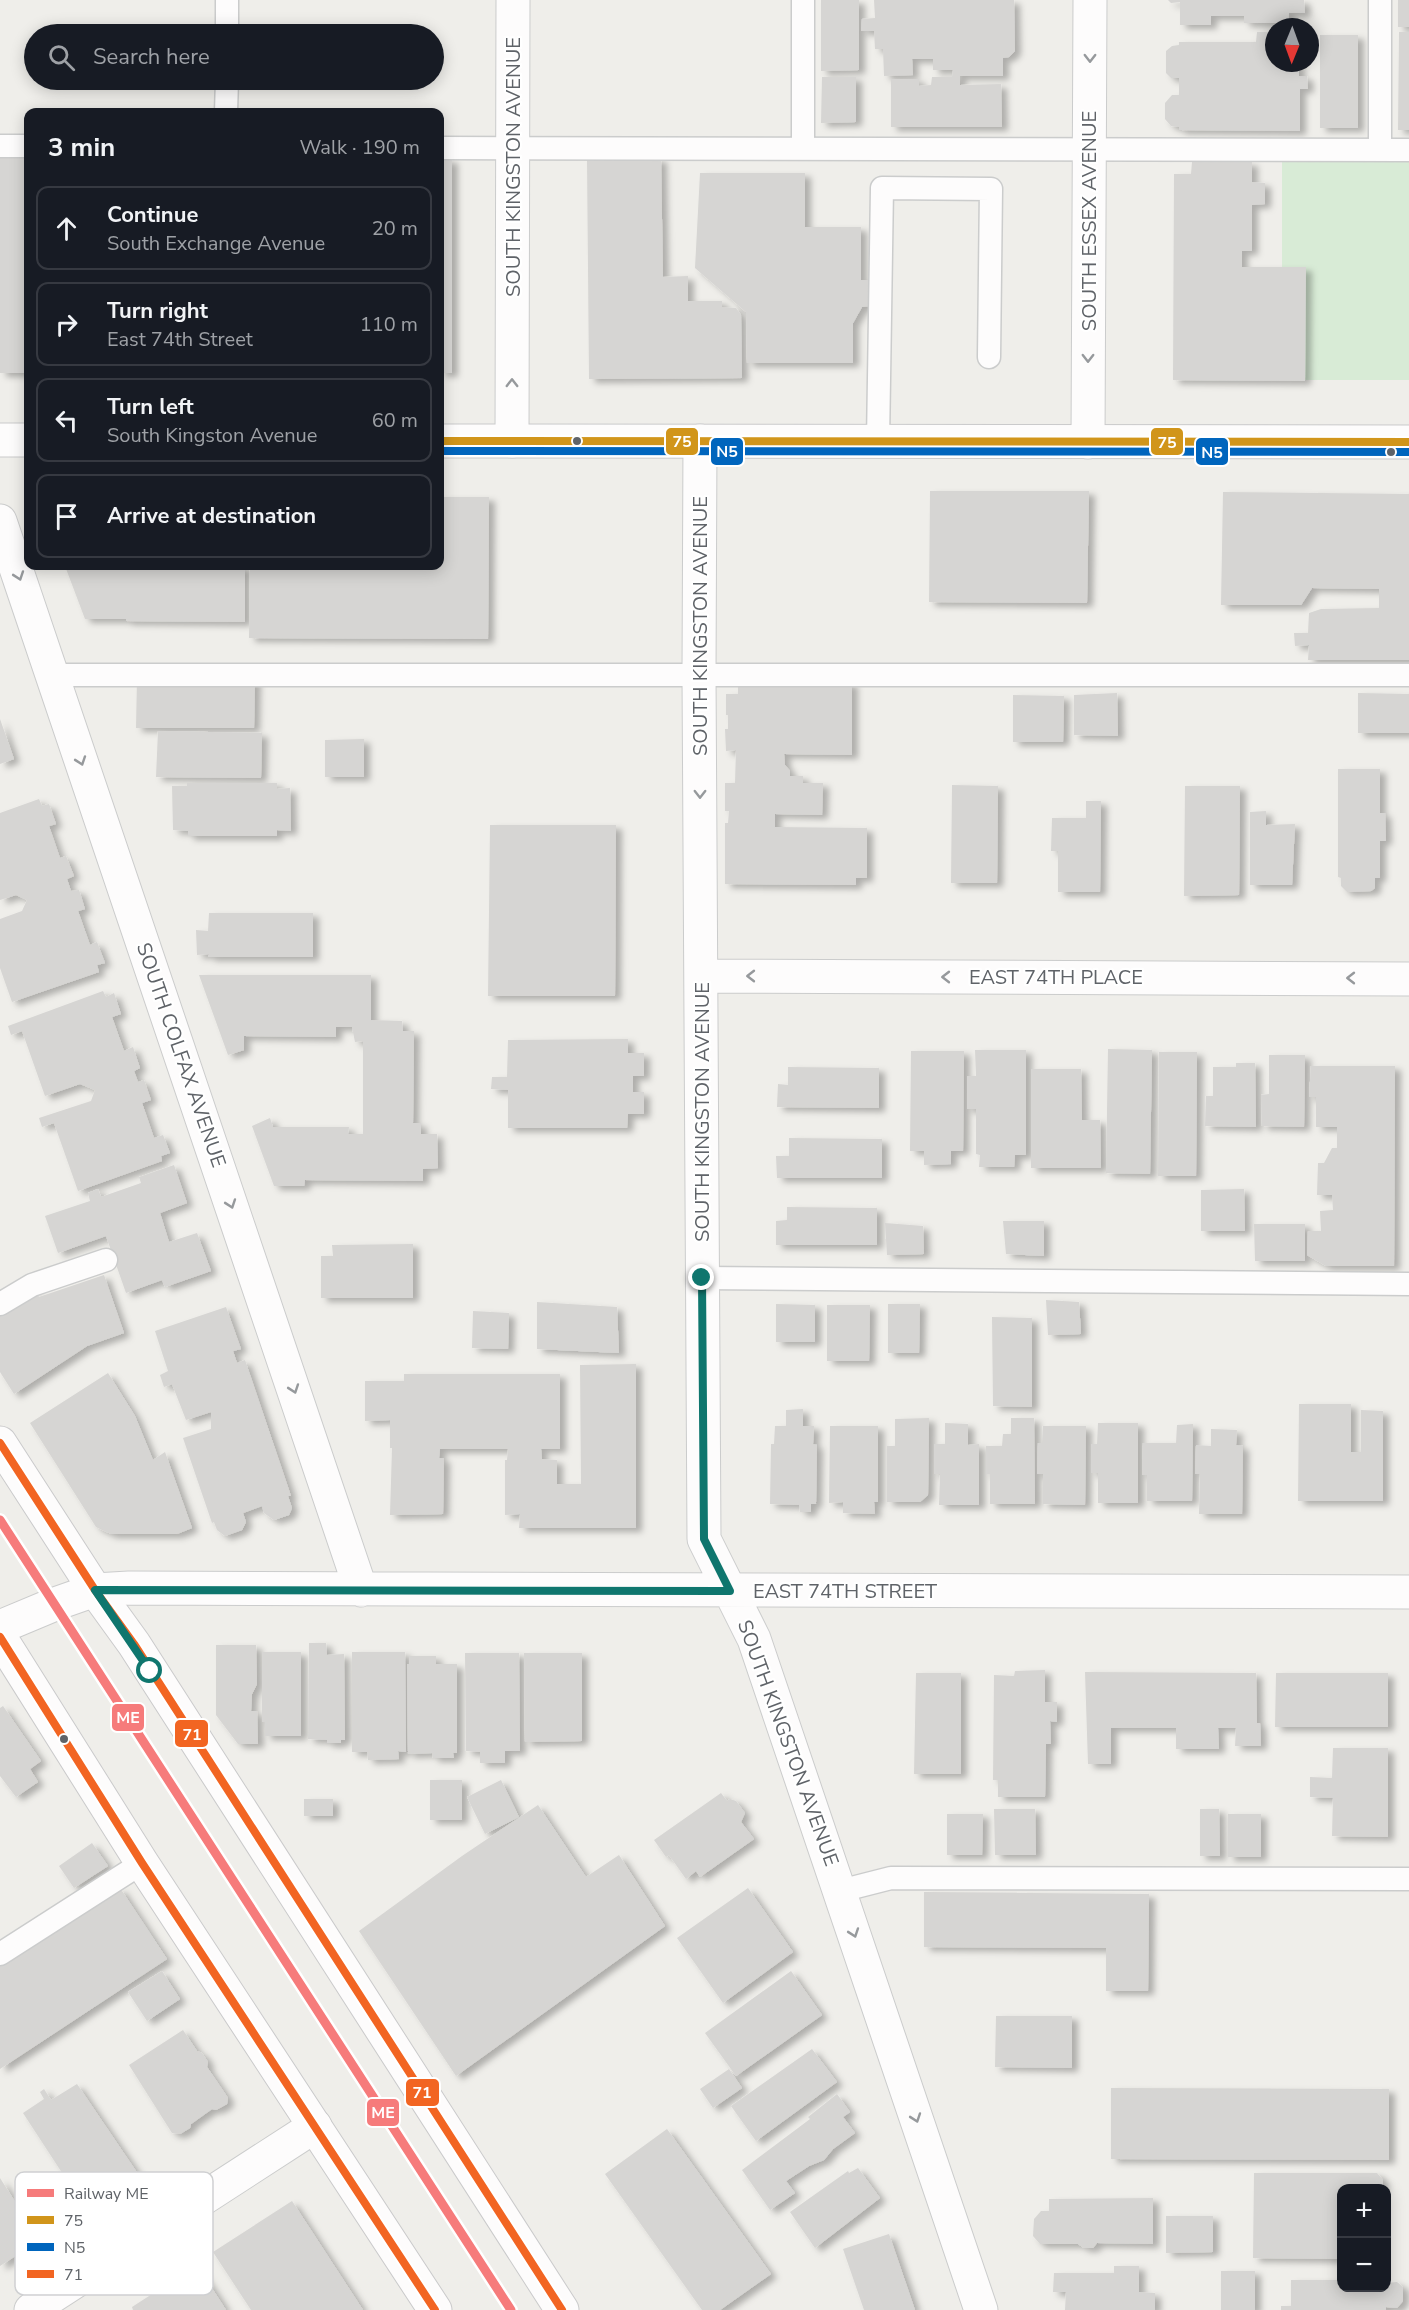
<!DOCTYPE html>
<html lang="en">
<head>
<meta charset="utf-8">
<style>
  body { margin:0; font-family:"Nunito Sans",sans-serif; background:#20242c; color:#f1f3f6 }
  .controls { position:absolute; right:18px; bottom:18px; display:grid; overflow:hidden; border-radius:12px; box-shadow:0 3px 15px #0003 }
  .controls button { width:54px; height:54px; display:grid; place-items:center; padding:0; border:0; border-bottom:2px solid #363941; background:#171b24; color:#f1f3f6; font:30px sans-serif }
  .compass { position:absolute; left:1265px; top:18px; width:54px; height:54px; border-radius:50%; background:#171b24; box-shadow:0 3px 15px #0003; rotate:181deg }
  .stop { position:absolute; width:18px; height:18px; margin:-14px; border:4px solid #0f766e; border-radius:50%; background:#fff }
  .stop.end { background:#0f766e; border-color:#fff; box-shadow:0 2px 6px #0008 }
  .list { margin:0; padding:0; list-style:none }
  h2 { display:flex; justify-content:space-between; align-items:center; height:78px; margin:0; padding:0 24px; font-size:26px }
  h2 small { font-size:20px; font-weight:400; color:#9ea1a6 }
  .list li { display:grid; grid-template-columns:39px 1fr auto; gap:18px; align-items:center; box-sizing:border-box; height:84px; margin:0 12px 12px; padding:0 12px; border:2px solid #363941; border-radius:12px }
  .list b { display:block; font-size:22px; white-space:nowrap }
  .list p { margin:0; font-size:20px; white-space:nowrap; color:#9ea1a6 }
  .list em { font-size:20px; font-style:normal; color:#9ea1a6 }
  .icon { flex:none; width:33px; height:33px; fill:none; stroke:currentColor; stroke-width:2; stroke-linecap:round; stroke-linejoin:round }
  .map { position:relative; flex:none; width:1409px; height:2310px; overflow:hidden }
  .search { position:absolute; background:#171b24; box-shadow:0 3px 15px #0003; left:24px; top:24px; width:420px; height:66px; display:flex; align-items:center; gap:15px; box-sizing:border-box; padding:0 21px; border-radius:33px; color:#9ea1a6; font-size:22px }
  .panel { position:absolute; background:#171b24; box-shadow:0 3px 15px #0003; left:24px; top:108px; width:420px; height:462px; border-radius:12px }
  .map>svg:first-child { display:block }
</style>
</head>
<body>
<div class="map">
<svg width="1409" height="2310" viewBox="0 0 1409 2310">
  <defs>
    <filter id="shadow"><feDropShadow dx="6" dy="4" stdDeviation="3" flood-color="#0004"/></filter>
  </defs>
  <rect width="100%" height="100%" fill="#efeeea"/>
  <!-- green -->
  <path fill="#d8ebd6" d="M1282 161 1409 162V380H1282Z"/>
  <!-- building -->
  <path fill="#d6d5d3" filter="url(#shadow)" d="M821 0H859V70L821 71Z
    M874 0H1014L1015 51 1009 57 1003 58V76H960V85L1001 84 1002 127H891V79H919V86L931 85 932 77H952L953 70H933V59H912L913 75 884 76 883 49H875L874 31H861L862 19 875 18Z
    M1168 0H1304L1305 13H1289L1288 23H1244V16H1211V25H1180V2L1171 3Z
    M1398 0H1409V27H1398Z
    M1257 32H1274V63H1299V76H1307L1308 89H1300V131L1179 130V127L1171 126 1165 119V103L1172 95H1179V78H1171L1166 73V51L1172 46 1179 45V42H1256Z
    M1399 32H1409V130H1398Z
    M1320 35H1358V128H1320Z
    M822 77H856V122L821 123Z
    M0 158H28V373H0Z
    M661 158 663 277 688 276V301H722V307L736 308 741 315 742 378 589 379 587 159Z
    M440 159H452V373H440Z
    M1192 162H1252V182L1265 183V204L1252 205V251H1242V267H1306L1305 381 1173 380 1174 174H1191Z
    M700 173H805V227H861V280H872V306L862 307 853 323V363H747L746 312 695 268Z
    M930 491H1089L1087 603 929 602Z
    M1223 492 1409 494V660H1308L1309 645 1295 646 1294 633H1308L1309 613 1321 609 1379 608V589L1312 588 1301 605H1221Z
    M440 497H489L488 639 249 638 250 566H440Z
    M65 566H245V622L126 621V619H85Z
    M137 678H255L254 728H136Z
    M738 680 852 682V755L784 754 785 765 790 771V776H803V783H823L822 815 775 814V827L867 828V878H856V885L725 884V823H728L729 811H725V783H735L736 750 726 751 725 729H728V715H726V694H738Z
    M1117 693 1118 736 1074 735V695Z
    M1358 693 1409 694V733H1358Z
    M1013 695 1064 696 1063 742H1013Z
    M0 719 14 759 0 764Z
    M158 731 262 733 261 778 156 777Z
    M364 739V777H325V740Z
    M1338 769H1380V813H1385L1386 841H1380V878H1375V888L1371 891 1347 892 1341 886V878L1338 877Z
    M187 783H277V789L290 788 291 831 277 830V836H188V831L173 830 172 786H187Z
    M952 785 998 786 997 883H951Z
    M1185 786H1240L1239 895 1184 896Z
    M39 799 42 806 49 804 56 824 49 826 60 858 66 856 74 876 67 879 71 891 79 890 85 909 78 911 90 945 97 942 105 963 97 965 99 972 12 1002 0 968V919L22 911 27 900 16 895 0 900V813Z
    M1086 801H1101L1100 892H1058V851H1051L1052 818H1086Z
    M1266 811V825L1295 824 1292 885H1250V812Z
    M490 825H616L615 996H488Z
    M209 913H313V957H208L209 954 197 955 196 930 208 931Z
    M199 975H371V1020L402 1021 403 1031H414L413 1123H421V1134H437L438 1168 423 1169V1181L305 1180 304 1186H274L252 1126 270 1118 273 1127H349L348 1134H363V1041L355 1042 352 1027H336V1037L244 1036V1050L228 1055Z
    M103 991 106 997 114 993 121 1014 112 1017 124 1051 133 1047 140 1068 134 1071 138 1082 144 1080 151 1100 142 1103 154 1138 163 1135 170 1153 161 1156 162 1161 78 1191 54 1123 42 1127 39 1118 91 1101 95 1090 80 1084 45 1096 22 1031 11 1035 8 1026Z
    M628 1039V1053H644V1076H633V1092H644V1114H628L627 1128H508V1090L491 1089 492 1077H507L508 1040Z
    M1108 1049 1152 1050 1150 1174 1106 1173Z
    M975 1050H1026V1155H1015L1014 1167H979L980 1155 976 1154V1109H967V1076H976Z
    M911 1051H964L963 1151H951V1164L924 1165V1151H910Z
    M1159 1052H1197L1196 1176H1158Z
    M1269 1055H1305L1304 1127 1262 1126 1261 1095 1269 1094Z
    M1236 1063H1255L1256 1127 1205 1126 1206 1096H1213V1067H1236Z
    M1311 1066H1395L1394 1266H1326L1307 1255 1308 1231H1321L1320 1211 1333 1210 1332 1195H1317L1318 1163H1324L1332 1148H1337V1127H1316V1097H1309Z
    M788 1067 879 1068V1108L777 1107 778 1084 788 1085Z
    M1031 1069H1081L1082 1120H1100L1101 1168H1031Z
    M789 1138 882 1139V1178H777L776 1156H789Z
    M174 1165 187 1203 160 1213 169 1242 197 1233 211 1271 165 1287 162 1280 126 1293 106 1236 58 1253 45 1216 90 1201 88 1193 98 1189 101 1197 141 1183 139 1177Z
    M1244 1189 1245 1231H1201V1190Z
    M787 1207 877 1208V1245H776V1221L787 1220Z
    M1003 1221H1044V1256L1006 1254Z
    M885 1223 923 1226 924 1254 887 1255Z
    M1254 1224H1305V1261H1255Z
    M413 1244V1298H321V1256H333L332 1245Z
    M104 1275 124 1333 87 1346 14 1394 0 1372V1316L37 1292 39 1297Z
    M1046 1300 1079 1302 1081 1334 1048 1335Z
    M537 1302 617 1307 619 1353 537 1349Z
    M776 1304 815 1305V1342H776Z
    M888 1304H920L919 1353H888Z
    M827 1305H870L869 1361H827Z
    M226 1307 241 1349 233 1351 237 1363 245 1360 291 1496H288L292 1508 289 1515 274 1520 264 1513 262 1506 243 1513 246 1522 242 1530 225 1536 217 1530 214 1522 212 1523 183 1438 211 1429V1412L186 1420 172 1384 164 1387 160 1375 168 1371 155 1331Z
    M473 1311 509 1313 508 1349 472 1348Z
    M992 1317 1032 1318V1407L993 1406Z
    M636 1364V1528H519L520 1514 505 1515V1460H507L508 1449H440L439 1458H444L443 1514 390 1515 392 1448H390V1420L365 1421V1381H404V1374H560V1449H541L542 1459 557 1460V1484H581L580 1365Z
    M108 1373 135 1416 153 1460 165 1452 192 1528 177 1534H111L96 1527 30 1423Z
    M1299 1404H1351V1452H1361V1410L1383 1411V1501H1298Z
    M803 1409V1426H814L813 1444 817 1445 816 1504H811V1512H800L799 1505 770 1504 771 1444H774L775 1426H786V1410Z
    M929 1418 928 1495 920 1502H887V1446H895V1419Z
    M1011 1418H1034L1035 1504H990V1474H986V1446H1002L1003 1434H1011Z
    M945 1423 968 1424V1445L979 1444V1505H939L940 1474H934V1444H945Z
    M1098 1423H1138V1503H1098V1473H1091V1444H1097Z
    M1193 1424 1192 1501H1147V1475H1142L1143 1443H1176L1177 1425Z
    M830 1426H878V1502H874L875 1514 843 1513V1502L829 1503Z
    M1043 1426H1086L1085 1505 1043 1504V1474H1037L1038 1443H1042Z
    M1211 1429 1237 1430 1236 1445 1243 1446 1242 1514H1199L1200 1474H1195L1196 1445 1211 1446Z
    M309 1643H326L327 1655 344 1654 345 1740H341V1743H327V1740L308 1739Z
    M216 1645H256L257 1684 252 1694 251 1711H257L258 1744H238L216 1715Z
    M262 1652H301V1736H265V1722H262Z
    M352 1652H405L406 1752 398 1751 399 1759 368 1760 367 1752H352Z
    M465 1653H519L520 1751H505V1763H480V1752L466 1751Z
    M524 1653H582V1741L525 1742Z
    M409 1656H436V1664H457V1753H453L454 1758H433L432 1753 408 1754 407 1664H409Z
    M1045 1670V1702H1057V1722L1050 1721 1051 1744H1046L1045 1797H998V1780H993L994 1675 1014 1676 1015 1671Z
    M1085 1672 1256 1673 1257 1723H1260L1261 1746H1235L1236 1728H1218L1219 1749H1176V1728H1111V1764H1088Z
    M916 1673H961V1774H914Z
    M1276 1673H1388V1727H1275Z
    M3 1706 41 1761 30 1769 38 1782 16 1797 0 1776V1708Z
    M1333 1748H1388V1837L1332 1836 1333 1798 1310 1797V1777L1332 1778Z
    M430 1780H462V1820H430Z
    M501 1780 519 1817 485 1834 467 1797Z
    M721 1793 727 1801 730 1799 736 1801 745 1813 741 1822 754 1839 700 1877 696 1871 686 1879 669 1855 666 1857 654 1840Z
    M304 1799H333V1816H304Z
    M538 1805 586 1877 619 1855 665 1926 456 2076 359 1931 462 1856Z
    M994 1809H1035L1036 1855H995Z
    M1200 1809H1219L1220 1856H1200Z
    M947 1814H983L982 1855H947Z
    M1228 1814H1261V1857H1228Z
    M92 1843 108 1866 74 1888 59 1866Z
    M120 1888 167 1959 0 2069V1966Z
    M748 1888 793 1952 723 2003 677 1938Z
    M924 1892 1149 1894 1148 1991H1106V1948L924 1947Z
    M162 1971 180 1999 147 2021 128 1992Z
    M791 1971 822 2015 736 2076 705 2033Z
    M996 2016H1072V2068L995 2067Z
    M183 2030 197 2051 202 2053 208 2062 207 2067 228 2098 227 2104 216 2110 212 2109 191 2124 190 2128 180 2134 172 2133 129 2065Z
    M812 2049 837 2082 756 2141 731 2106Z
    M729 2069 742 2088 713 2108 700 2089Z
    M77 2084 138 2174 85 2208 23 2113 44 2099 40 2092 44 2089 51 2100Z
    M1111 2088 1389 2089V2160L1111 2159Z
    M837 2094 850 2112 843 2117 855 2133 833 2149 824 2160 809 2166 786 2181 795 2193 770 2210 742 2170 810 2119 808 2117Z
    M667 2129 771 2274 720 2310H702L605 2174Z
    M858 2168 880 2198 815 2248 790 2212 848 2171 849 2173Z
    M1254 2173H1377L1383 2180V2188H1341V2259L1253 2258Z
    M0 2178 31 2227V2232L37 2242 0 2266Z
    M1153 2198V2244L1097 2243 1093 2248H1084L1078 2244H1040L1033 2236 1034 2219 1041 2211H1049V2199Z
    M292 2201 363 2310H251L213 2252Z
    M1166 2216H1213V2252L1166 2253Z
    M889 2234 915 2310H864L843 2249Z
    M197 2265 226 2310H133L132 2307Z
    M1114 2266H1139V2292L1155 2293V2310H1065L1066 2292H1053L1054 2273H1114Z
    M1221 2271H1255V2310H1221Z
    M1291 2280H1341V2288H1386V2283L1397 2282 1403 2287V2301L1397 2308 1386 2307V2310H1281V2306H1291Z"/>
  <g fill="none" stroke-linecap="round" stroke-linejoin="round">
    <defs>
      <path id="service" d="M227 34V0
        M226 112 227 80
        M0 146H28
        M440 148 1409 150
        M803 149V0
        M1380 150V0
        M878 442 882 188 991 189 989 357
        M52 675H1409
        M702 1278 1409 1284
        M0 1304 32 1285 106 1260
        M840 1891 891 1878 1409 1879
        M0 1954 142 1863"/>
      <path id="minor" d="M512 441 513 0
        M700 441 699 675 704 1539 754 1639 981 2310
        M1088 442 1090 0
        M0 521 361 1590
        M702 976 1409 979
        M0 1627 55 1604 95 1590 129 1588 1409 1592
        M31 2310 315 2126"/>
      <path id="secondary" d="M0 440H28
        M440 441 1409 442
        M0 1443 95 1590 134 1644 562 2310
        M0 1637 142 1863 435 2310"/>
    </defs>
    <!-- service casing -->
    <use href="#service" stroke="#cbcccc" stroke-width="25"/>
    <!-- minor casing -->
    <use href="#minor" stroke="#cbcccc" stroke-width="35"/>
    <!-- secondary casing -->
    <use href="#secondary" stroke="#cacacb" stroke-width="35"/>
    <!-- service -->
    <use href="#service" stroke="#fdfcfc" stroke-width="22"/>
    <!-- minor -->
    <use href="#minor" stroke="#fdfcfc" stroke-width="33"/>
    <!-- secondary -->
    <use href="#secondary" stroke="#fdfcfc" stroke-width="33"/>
    <defs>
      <path id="bus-1" d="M440 441 1409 442"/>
      <path id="bus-2" d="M440 451 1409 452"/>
      <path id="bus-3" d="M0 1443 95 1590 134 1644 562 2310
        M0 1637 142 1863 435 2310"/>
    </defs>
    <!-- bus-1 casing -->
    <use href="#bus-1" stroke="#fff" stroke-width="12"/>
    <!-- bus-2 casing -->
    <use href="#bus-2" stroke="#fff" stroke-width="12"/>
    <!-- bus-3 casing -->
    <use href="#bus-3" stroke="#fff" stroke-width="12"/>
    <!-- bus-1 -->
    <use href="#bus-1" stroke="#d1951a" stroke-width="8"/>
    <!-- bus-2 -->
    <use href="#bus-2" stroke="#0065bd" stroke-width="8"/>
    <!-- bus-3 -->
    <use href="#bus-3" stroke="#f26522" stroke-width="8"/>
    <defs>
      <path id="rail-1" d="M0 1520 511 2310"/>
    </defs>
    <!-- rail-1 casing -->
    <use href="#rail-1" stroke="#fff" stroke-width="14"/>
    <!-- rail-1 -->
    <use href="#rail-1" stroke="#f67b7b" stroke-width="9"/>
  </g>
  <!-- one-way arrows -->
  <defs><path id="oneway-chevron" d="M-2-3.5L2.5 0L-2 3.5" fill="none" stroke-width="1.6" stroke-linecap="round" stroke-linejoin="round" transform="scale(1.5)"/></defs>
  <g stroke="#96999c">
    <use href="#oneway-chevron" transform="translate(1090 58) rotate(90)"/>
    <use href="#oneway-chevron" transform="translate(1088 358) rotate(90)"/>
    <use href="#oneway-chevron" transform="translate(512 383) rotate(-90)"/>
    <use href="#oneway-chevron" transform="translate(19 576) rotate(71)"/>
    <use href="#oneway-chevron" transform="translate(81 761) rotate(71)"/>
    <use href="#oneway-chevron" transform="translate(700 794) rotate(90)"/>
    <use href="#oneway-chevron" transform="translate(751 976) rotate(-180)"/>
    <use href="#oneway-chevron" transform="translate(946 977) rotate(-180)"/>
    <use href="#oneway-chevron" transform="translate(1351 978) rotate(-180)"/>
    <use href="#oneway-chevron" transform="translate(231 1204) rotate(71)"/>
    <use href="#oneway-chevron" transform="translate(294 1389) rotate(71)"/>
    <use href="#oneway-chevron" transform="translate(854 1933) rotate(71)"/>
    <use href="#oneway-chevron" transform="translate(916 2118) rotate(71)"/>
  </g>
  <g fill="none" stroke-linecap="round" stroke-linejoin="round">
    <!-- route -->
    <path stroke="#0f766e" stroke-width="8" d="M150 1671 95 1590 730 1591 704 1539 702 1278"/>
  </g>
  <!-- markers -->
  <g fill="#5f6368" stroke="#fff" stroke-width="2">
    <circle cx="577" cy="441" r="5"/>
    <circle cx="1391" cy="452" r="5"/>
    <circle cx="64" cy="1739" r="5"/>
  </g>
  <g text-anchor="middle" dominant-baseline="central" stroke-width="4.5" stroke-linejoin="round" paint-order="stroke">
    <!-- street labels -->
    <g font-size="20" fill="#5f6368" stroke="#fff">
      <text transform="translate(513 167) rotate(-90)">SOUTH KINGSTON AVENUE</text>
      <text transform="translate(1089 221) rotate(-90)">SOUTH ESSEX AVENUE</text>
      <text transform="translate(700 626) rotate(-90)">SOUTH KINGSTON AVENUE</text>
      <text x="1056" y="977">EAST 74TH PLACE</text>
      <text transform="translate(181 1055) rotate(71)">SOUTH COLFAX AVENUE</text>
      <text transform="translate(702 1112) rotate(-90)">SOUTH KINGSTON AVENUE</text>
      <text x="845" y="1591">EAST 74TH STREET</text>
      <text transform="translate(788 1743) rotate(70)">SOUTH KINGSTON AVENUE</text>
    </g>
  </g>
  <!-- legend -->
  <rect x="15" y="2172" width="198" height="123" rx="9" fill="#fff" stroke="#cfd0d2" stroke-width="1.5"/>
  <rect x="27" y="2189" width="27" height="8" fill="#f67b7b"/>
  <rect x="27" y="2216" width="27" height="8" fill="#d1951a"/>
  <rect x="27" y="2243" width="27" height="8" fill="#0065bd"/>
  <rect x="27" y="2270" width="27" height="8" fill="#f26522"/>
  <g font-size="16" fill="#5f6368">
    <text x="64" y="2199">Railway ME</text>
    <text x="64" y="2226">75</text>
    <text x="64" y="2253">N5</text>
    <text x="64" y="2280">71</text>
  </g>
  <g stroke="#fff" stroke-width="2">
    <rect x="665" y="427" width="34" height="29" rx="6" fill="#d1951a"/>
    <rect x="1150" y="427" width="34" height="29" rx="6" fill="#d1951a"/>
    <rect x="710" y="437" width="34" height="29" rx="6" fill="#0065bd"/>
    <rect x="1195" y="437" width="34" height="29" rx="6" fill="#0065bd"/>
    <rect x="111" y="1703" width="34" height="29" rx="6" fill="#f67b7b"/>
    <rect x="174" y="1719" width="35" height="29" rx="6" fill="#f26522"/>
    <rect x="405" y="2078" width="35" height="29" rx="6" fill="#f26522"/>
    <rect x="366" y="2098" width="34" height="29" rx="6" fill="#f67b7b"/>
  </g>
  <g font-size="16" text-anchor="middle" font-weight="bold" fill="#fff">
    <text x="682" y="447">75</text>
    <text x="1167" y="448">75</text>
    <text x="727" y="457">N5</text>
    <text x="1212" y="458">N5</text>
    <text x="128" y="1723">ME</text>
    <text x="192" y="1740">71</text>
    <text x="422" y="2098">71</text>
    <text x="383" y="2118">ME</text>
  </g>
</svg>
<div class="controls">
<button>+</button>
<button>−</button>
</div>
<svg class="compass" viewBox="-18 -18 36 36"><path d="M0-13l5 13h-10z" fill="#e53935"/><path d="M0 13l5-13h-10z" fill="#9ea1a6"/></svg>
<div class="stop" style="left:150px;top:1671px"></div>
<div class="stop end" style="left:702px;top:1278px"></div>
<div class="search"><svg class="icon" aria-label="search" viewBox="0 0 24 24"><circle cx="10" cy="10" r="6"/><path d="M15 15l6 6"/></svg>Search here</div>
<section class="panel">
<h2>3 min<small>Walk · 190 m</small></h2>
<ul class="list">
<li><svg class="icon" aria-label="ahead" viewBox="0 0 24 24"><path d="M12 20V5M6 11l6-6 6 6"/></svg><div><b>Continue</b><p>South Exchange Avenue</p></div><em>20 m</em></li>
<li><svg class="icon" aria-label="right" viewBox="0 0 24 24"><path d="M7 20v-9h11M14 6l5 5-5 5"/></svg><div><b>Turn right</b><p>East 74th Street</p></div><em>110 m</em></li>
<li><svg class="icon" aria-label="left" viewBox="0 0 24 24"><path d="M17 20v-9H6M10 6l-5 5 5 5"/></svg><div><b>Turn left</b><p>South Kingston Avenue</p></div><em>60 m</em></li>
<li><svg class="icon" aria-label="arrive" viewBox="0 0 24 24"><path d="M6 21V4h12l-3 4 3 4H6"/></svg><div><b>Arrive at destination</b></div></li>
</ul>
</section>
</div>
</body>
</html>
